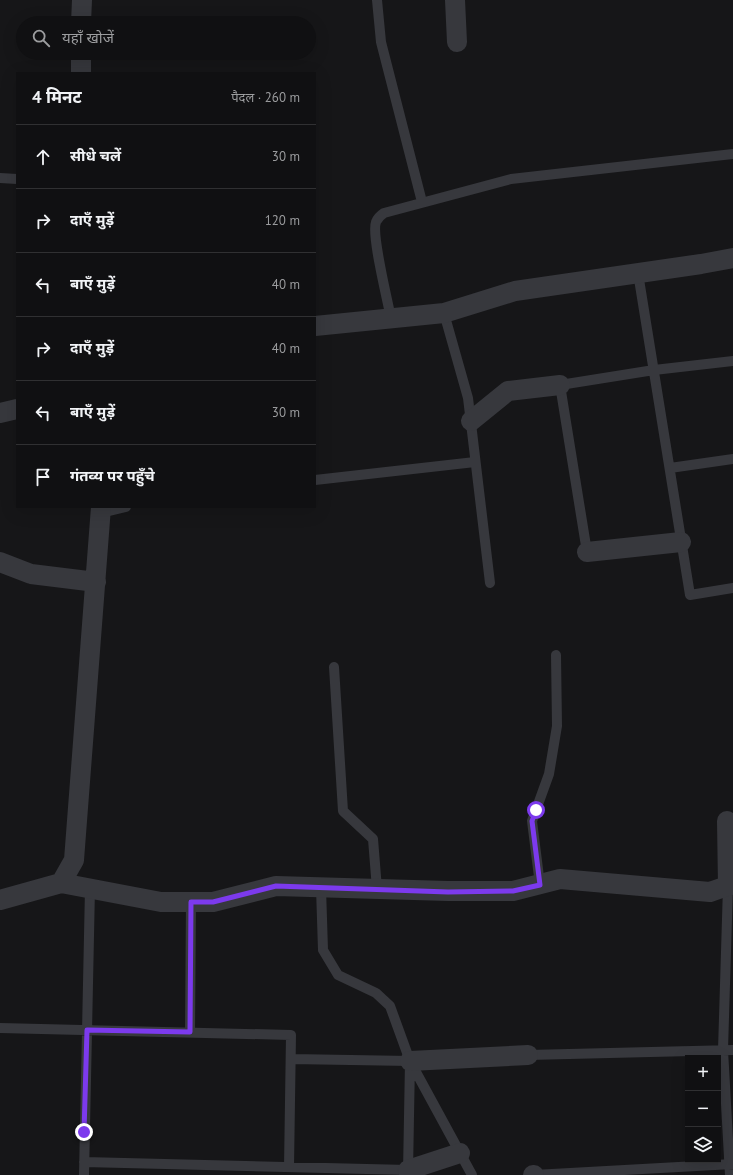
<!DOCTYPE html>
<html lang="hi">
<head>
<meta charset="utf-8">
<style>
  body { margin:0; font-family:"PT Sans","Noto Sans Devanagari",sans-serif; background:#1e1e20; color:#f1f3f6 }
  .controls { position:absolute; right:12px; bottom:12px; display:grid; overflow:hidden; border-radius:0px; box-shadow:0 4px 16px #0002 }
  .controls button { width:36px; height:36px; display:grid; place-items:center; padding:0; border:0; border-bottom:1px solid #303032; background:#101012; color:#f1f3f6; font:20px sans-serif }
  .stop { position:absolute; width:12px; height:12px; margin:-9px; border:3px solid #7c3aed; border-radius:50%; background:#fff }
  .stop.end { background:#7c3aed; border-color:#fff; box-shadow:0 1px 4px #0008 }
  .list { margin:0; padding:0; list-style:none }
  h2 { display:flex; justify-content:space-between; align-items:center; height:52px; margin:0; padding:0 16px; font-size:17px }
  h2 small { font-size:13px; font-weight:400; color:#9c9d9f }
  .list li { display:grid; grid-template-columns:26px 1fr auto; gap:12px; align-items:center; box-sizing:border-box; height:64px; padding:0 16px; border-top:1px solid #303032 }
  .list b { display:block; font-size:15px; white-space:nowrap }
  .list em { font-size:13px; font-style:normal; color:#9c9d9f }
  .icon { flex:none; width:22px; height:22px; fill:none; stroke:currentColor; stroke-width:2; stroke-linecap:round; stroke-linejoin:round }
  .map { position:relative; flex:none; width:733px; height:1175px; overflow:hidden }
  .search { position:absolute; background:#101012; box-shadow:0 4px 16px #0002; left:16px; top:16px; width:300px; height:44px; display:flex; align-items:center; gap:10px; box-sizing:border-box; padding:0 14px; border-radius:22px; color:#9c9d9f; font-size:15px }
  .panel { position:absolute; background:#101012; box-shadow:0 4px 16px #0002; left:16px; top:72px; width:300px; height:436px; border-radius:0px }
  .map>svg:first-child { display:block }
</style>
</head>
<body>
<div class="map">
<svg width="733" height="1175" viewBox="0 0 733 1175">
  <rect width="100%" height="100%" fill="#161618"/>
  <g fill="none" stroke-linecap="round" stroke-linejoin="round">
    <!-- lane -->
    <path stroke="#37383d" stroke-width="10" d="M377 0 381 42 422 202
      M0 178 17 179
      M638 273 690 595 733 588
      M444 313 468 398 490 583
      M391 319C388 301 371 235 376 222 378 217 381 215 384 213L511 179 733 154
      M670 468 733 459
      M315 480 475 462
      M101 513 126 507
      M587 552 560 385 654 370 733 361
      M334 667 343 811 373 839 377 889
      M540 885 532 821 549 774 557 726 556 655
      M728 886 723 1050 730 1175
      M321 888 323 950 338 975 376 993 390 1006 410 1061 472 1175
      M0 1028 291 1035 289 1167
      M190 1032 191 902
      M528 1055 733 1050
      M291 1059 410 1061 408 1172
      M84 1162 408 1170
      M84 1175 90 888
      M534 1175 733 1164"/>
    <!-- street -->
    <path stroke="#37383d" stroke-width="20" d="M455 0 457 42
      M81 23 82 0
      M81 73V53
      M315 326 444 313 515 291 701 264 733 258
      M0 413 17 409
      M471 421 508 391 560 385
      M587 552 681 542
      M0 562 31 574 96 582
      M727 821 728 886
      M61 883 161 902H213L276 886 448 891H513L560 879 710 892 733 884
      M0 900 61 883 74 860 101 507
      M410 1061 528 1055
      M408 1170 460 1153
      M533 1175H534"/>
  </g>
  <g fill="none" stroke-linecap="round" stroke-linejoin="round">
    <!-- route -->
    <path stroke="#7c3aed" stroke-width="5" d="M84 1132 87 1030 190 1032 191 902H213L276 886 448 892 513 891 540 885 532 821 536 810"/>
  </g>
</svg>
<div class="controls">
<button>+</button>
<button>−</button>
<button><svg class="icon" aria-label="layers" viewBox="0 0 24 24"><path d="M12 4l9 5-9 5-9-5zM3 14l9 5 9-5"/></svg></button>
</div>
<div class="stop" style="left:536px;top:810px"></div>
<div class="stop end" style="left:84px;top:1132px"></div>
<div class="search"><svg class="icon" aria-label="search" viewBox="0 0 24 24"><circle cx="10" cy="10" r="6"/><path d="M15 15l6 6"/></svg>यहाँ खोजें</div>
<section class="panel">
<h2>4 मिनट<small>पैदल · 260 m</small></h2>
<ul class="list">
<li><svg class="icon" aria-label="ahead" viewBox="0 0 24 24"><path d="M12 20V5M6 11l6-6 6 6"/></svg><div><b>सीधे चलें</b></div><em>30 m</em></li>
<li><svg class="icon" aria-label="right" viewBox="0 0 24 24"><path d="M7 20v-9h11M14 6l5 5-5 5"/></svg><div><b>दाएँ मुड़ें</b></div><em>120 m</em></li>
<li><svg class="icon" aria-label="left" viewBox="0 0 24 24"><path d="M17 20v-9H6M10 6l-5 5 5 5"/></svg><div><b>बाएँ मुड़ें</b></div><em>40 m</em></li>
<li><svg class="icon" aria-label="right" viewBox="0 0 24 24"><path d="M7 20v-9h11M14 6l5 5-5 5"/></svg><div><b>दाएँ मुड़ें</b></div><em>40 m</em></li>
<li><svg class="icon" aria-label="left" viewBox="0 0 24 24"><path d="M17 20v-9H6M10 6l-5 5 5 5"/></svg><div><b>बाएँ मुड़ें</b></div><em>30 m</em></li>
<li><svg class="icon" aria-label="arrive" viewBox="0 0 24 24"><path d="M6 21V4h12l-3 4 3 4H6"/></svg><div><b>गंतव्य पर पहुँचे</b></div></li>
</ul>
</section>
</div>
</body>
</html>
